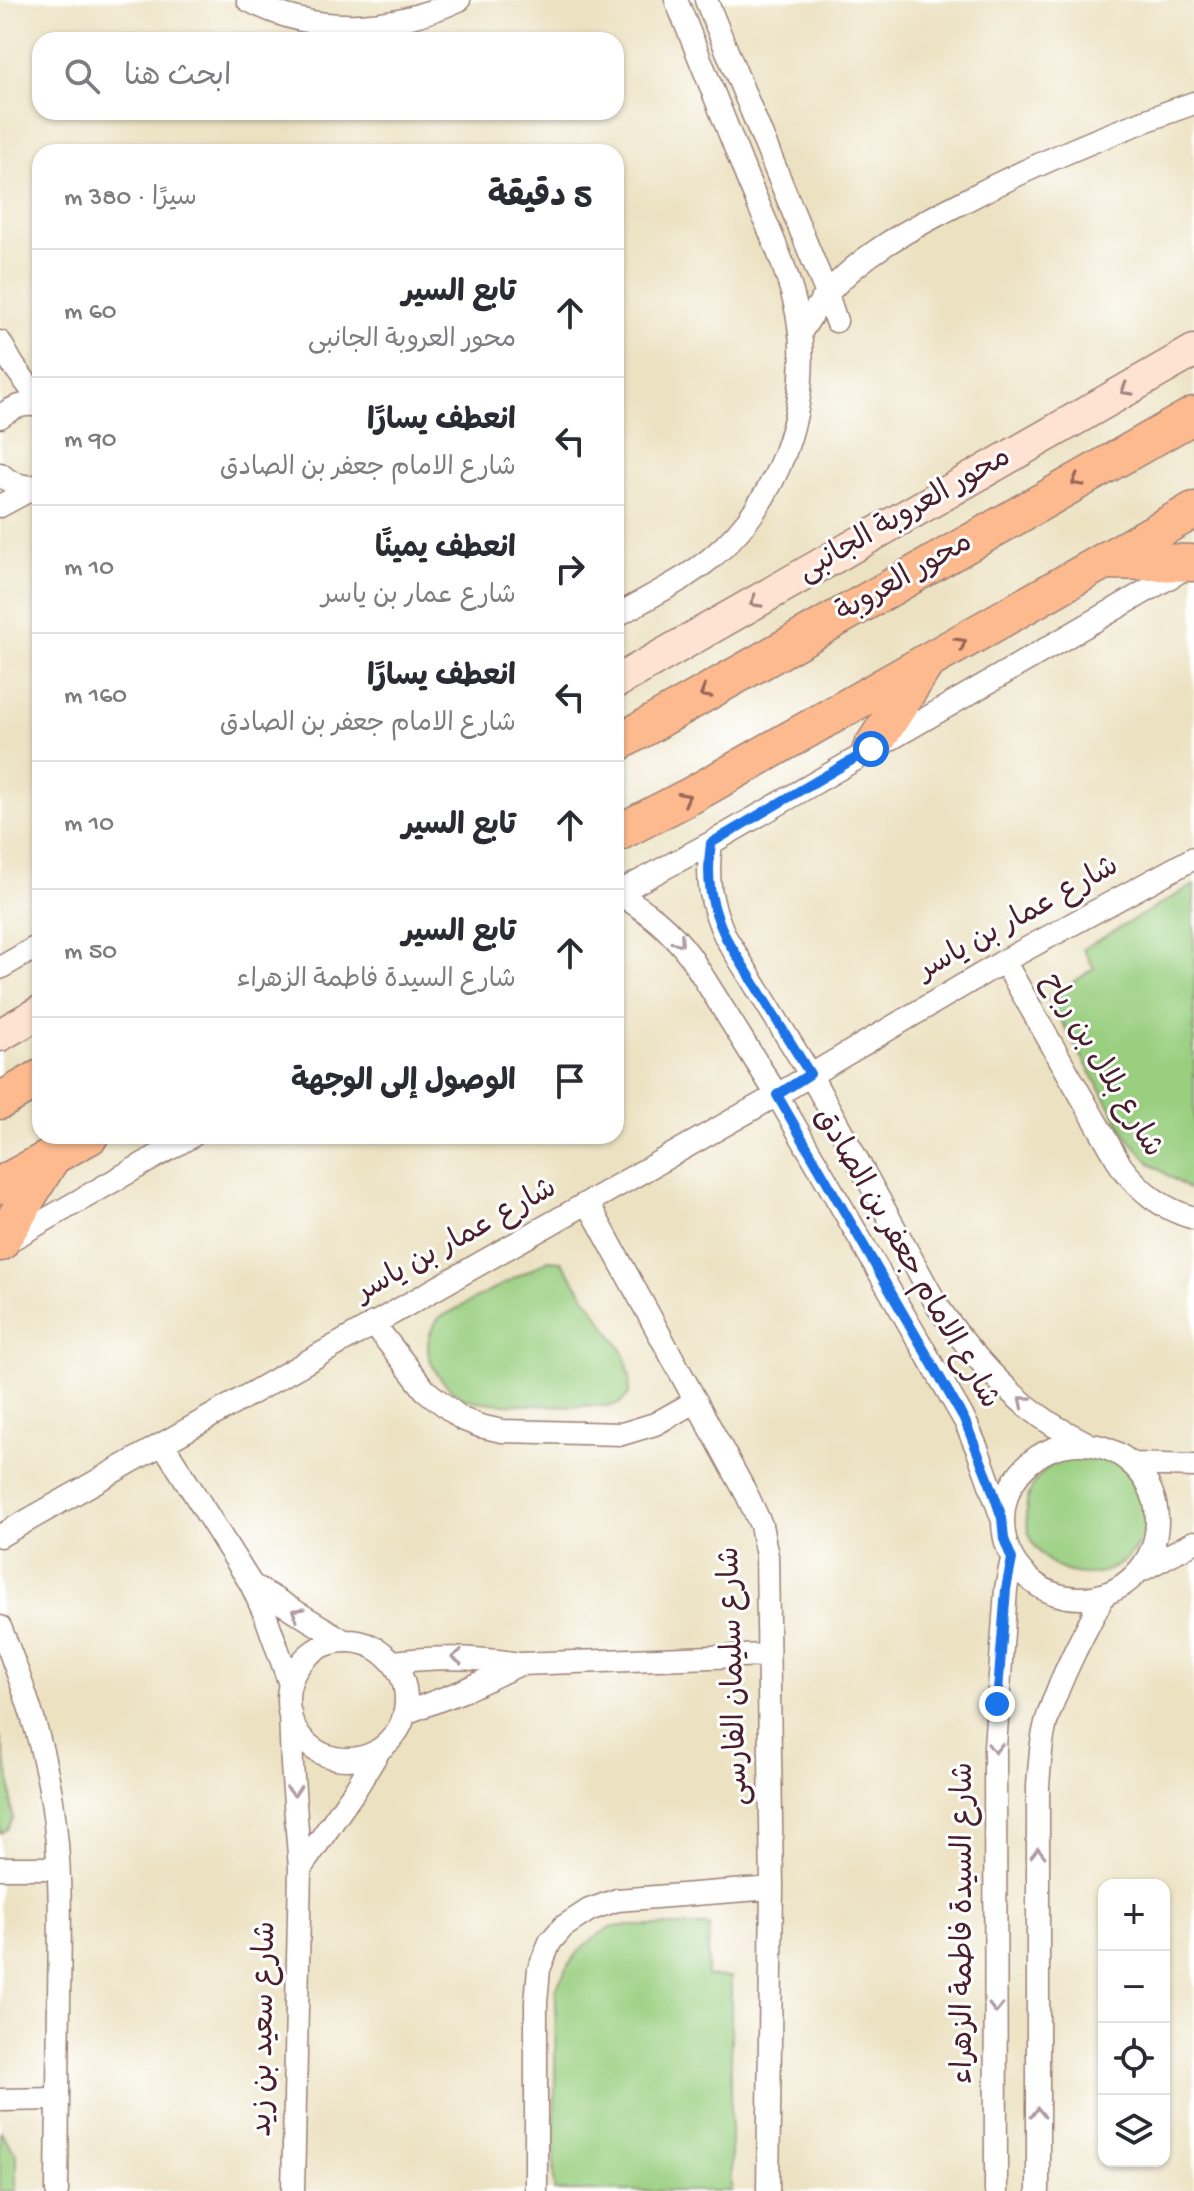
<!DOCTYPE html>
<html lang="ar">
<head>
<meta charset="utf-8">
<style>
  body { margin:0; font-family:"Gochi Hand","Playpen Sans Arabic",sans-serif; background:#f2f2f3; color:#2b2b33; direction:rtl }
  .controls { position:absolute; right:24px; bottom:24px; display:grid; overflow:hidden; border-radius:16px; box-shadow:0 2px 6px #0004 }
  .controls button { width:72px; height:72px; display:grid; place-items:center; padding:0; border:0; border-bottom:2px solid #e1e1e2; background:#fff; color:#2b2b33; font:40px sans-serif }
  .stop { position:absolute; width:24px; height:24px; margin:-18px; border:6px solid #1a73e8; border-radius:50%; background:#fff }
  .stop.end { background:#1a73e8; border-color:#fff; box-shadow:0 2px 8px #0008 }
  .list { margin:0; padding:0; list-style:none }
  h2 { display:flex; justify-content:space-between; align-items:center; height:104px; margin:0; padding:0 32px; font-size:34px }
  h2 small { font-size:26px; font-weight:400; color:#7c7c81 }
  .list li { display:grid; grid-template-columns:52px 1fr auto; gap:24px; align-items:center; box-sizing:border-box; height:128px; padding:0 32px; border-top:2px solid #e1e1e2 }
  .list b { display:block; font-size:30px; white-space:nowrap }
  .list p { margin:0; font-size:26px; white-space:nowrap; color:#7c7c81 }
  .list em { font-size:26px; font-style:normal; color:#7c7c81 }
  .icon { flex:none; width:44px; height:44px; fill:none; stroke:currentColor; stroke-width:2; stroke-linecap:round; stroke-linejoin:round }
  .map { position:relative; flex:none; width:1194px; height:2191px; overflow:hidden; direction:ltr }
  .search { position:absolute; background:#fff; box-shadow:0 2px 6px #0004; left:32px; top:32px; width:592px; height:88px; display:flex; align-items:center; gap:20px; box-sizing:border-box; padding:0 28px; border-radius:24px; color:#7c7c81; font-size:30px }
  .panel { position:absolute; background:#fff; box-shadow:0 2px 6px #0004; left:32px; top:144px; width:592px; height:1000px; border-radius:24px; direction:rtl }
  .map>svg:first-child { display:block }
</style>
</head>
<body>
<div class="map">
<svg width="1194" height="2191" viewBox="0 0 1194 2191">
  <rect width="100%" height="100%" fill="#fff"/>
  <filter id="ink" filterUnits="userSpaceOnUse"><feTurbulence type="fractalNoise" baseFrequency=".0125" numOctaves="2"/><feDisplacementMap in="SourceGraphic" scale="16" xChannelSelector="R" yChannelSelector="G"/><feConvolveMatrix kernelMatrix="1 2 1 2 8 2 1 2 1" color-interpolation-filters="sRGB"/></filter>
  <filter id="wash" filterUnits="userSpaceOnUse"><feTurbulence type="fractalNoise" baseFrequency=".006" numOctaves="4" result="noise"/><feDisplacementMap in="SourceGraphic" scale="32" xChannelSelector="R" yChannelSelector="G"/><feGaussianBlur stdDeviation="1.8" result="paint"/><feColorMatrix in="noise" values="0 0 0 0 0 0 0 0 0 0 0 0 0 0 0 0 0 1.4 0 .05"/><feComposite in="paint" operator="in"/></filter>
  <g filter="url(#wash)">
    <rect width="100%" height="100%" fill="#ece2c2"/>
    <!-- green -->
    <path fill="#9acf80" stroke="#727756" stroke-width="2" d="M1194 885V1193L1151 1164 1128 1138 1049 999 1094 968 1083 949Z
      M549 1260 561 1261 624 1353 630 1377 629 1394 620 1403 609 1406C581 1405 479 1408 461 1396 449 1389 437 1376 432 1364 424 1347 428 1332 439 1318Z
      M1026 1514a60 60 0 1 1 120 0a60 60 0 1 1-120 0Z
      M0 1736 10 1782 13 1819 7 1829 0 1833Z
      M612 1926H709L707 1976 731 1977V2191H554L556 1989C572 1956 581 1945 612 1926Z
      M0 2131 16 2153V2191H0Z"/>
  </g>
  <g filter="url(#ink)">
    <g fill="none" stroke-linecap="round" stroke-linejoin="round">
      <defs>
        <path id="street" d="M248 0C315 36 391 31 459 0
          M706 0 827 294 836 321
          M800 333C809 320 817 305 828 293 862 254 908 230 953 207 1030 166 1111 132 1194 103
          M0 342 13 365 40 401
          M0 417C12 407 25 402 40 406
          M0 474C11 484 25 489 40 485
          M0 506 35 487
          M616 616C647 598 681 582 710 559 779 502 813 407 798 318 789 269 765 222 746 175 723 117 700 58 676 0
          M711 843C706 880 710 904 726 938L810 1074 938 1307C968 1350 1006 1394 1050 1423 1062 1431 1076 1437 1088 1444
          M618 893C648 912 669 928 690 956L777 1095 965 1421 978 1451 1002 1518
          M616 894 711 843 1191 565
          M1004 961 1121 1166C1141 1192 1162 1209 1194 1218
          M0 968 40 945
          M588 1203 747 1495 761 1525 767 1556 772 1888 768 2191
          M5 1243 192 1136
          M373 1323 425 1390 462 1419 480 1426 502 1431 622 1434 655 1424 696 1401
          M1003 1521a77 77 0 1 1 154 0a77 77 0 1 1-154 0Z
          M163 1444 251 1584 266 1617 290 1684
          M1133 1464 1194 1466
          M0 1536 777 1095 1004 961 1194 858
          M1142 1570 1194 1542
          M252 1585 344 1641
          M0 1627C23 1683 43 1741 52 1801 62 1865 60 1932 59 1996 58 2061 58 2126 57 2191
          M288 1700a59 59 0 1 1 118 0a59 59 0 1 1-118 0Z
          M394 1662C437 1656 477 1657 520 1664L767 1655
          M290 1713 292 1765 300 1869 293 2191
          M405 1713 463 1691 520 1664
          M0 1868H58
          M300 1869 355 1790 380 1749
          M0 2100 58 2099
          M536 2191V2002L539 1969 550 1942 563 1927 589 1910 617 1900 772 1888
          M996 2191 995 1747 1006 1589 1012 1559
          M1038 2191V1786C1040 1761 1041 1736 1049 1713 1063 1672 1084 1633 1104 1595"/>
        <path id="secondary" d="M616 682 1194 351
          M0 1035 40 1012"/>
        <path id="primary" d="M1107 561 1194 563
          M616 744 1194 415
          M871 749 924 666
          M616 834 692 795 1194 510
          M0 1101 40 1078
          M0 1185 90 1136
          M0 1243 51 1159"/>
      </defs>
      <!-- street casing -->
      <use href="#street" stroke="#9b8076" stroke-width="25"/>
      <!-- secondary casing -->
      <use href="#secondary" stroke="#9b8076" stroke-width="35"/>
      <!-- primary casing -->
      <use href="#primary" stroke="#9b8076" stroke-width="39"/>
      <!-- street -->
      <use href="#street" stroke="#fff" stroke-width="22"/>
      <!-- secondary -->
      <use href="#secondary" stroke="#fee3d2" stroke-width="32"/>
      <!-- primary -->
      <use href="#primary" stroke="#fcba8e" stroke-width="36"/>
    </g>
    <!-- one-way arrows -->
    <defs><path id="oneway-chevron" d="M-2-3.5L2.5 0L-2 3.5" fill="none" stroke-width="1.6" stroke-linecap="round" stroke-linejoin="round" transform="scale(2)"/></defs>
    <g stroke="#a4817e">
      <use href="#oneway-chevron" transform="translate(1126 390) rotate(150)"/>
      <use href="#oneway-chevron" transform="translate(755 602) rotate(150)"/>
    </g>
    <g stroke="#9a6558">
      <use href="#oneway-chevron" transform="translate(1077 481) rotate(150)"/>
      <use href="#oneway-chevron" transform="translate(961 643) rotate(-29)"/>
      <use href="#oneway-chevron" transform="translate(705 693) rotate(150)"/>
      <use href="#oneway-chevron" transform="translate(685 798) rotate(-28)"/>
    </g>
    <g stroke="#ae9aa0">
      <use href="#oneway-chevron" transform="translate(679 941) rotate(50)"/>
      <use href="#oneway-chevron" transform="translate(1024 1401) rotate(-140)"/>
      <use href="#oneway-chevron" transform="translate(297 1613) rotate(-149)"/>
      <use href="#oneway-chevron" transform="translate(457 1657) rotate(-179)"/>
      <use href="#oneway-chevron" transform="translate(995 1748) rotate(91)"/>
      <use href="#oneway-chevron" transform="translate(294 1791) rotate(86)"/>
      <use href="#oneway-chevron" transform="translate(1038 1853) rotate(-90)"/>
      <use href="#oneway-chevron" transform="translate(996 2008) rotate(90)"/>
      <use href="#oneway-chevron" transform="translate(1038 2113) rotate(-90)"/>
    </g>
  </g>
  <g fill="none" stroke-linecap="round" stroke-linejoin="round" filter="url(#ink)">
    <!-- route -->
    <path stroke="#1a73e8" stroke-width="10" d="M871 749 711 843C706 880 710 904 726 938L810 1074 777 1095 965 1421 991 1486 1002 1518 1004 1539 1012 1559 1006 1589 997 1704"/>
  </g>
  <g text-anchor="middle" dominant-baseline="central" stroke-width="6" stroke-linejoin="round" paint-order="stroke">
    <!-- street labels -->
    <g font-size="30" fill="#4a1f2b" stroke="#fff">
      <text transform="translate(905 516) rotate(-30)">محور العروبة الجانبى</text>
      <text transform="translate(905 579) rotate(-30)">محور العروبة</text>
      <text transform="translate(1019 920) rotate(-29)">شارع عمار بن ياسر</text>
      <text transform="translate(1100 1066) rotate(59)">شارع بلال بن رباح</text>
      <text transform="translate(457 1242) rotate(-29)">شارع عمار بن ياسر</text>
      <text transform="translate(905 1259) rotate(60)">شارع الامام جعفر بن الصادق</text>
      <text transform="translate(736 1676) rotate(-92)">شارع سليمان الفارسى</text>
      <text transform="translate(965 1923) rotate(-90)">شارع السيدة فاطمة الزهراء</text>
      <text transform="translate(266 2029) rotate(-89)">شارع سعيد بن زيد</text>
    </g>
  </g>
</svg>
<div class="controls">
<button>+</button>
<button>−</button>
<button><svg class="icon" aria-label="locate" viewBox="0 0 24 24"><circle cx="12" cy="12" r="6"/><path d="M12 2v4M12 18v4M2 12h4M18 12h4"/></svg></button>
<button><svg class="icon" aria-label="layers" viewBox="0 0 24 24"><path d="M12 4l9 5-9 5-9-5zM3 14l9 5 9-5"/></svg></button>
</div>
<div class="stop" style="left:871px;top:749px"></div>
<div class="stop end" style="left:997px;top:1704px"></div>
<div class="search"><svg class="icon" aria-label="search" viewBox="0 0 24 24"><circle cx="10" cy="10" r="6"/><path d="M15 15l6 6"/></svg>ابحث هنا</div>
<section class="panel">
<h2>5 دقيقة<small>سيرًا · 380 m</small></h2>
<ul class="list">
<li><svg class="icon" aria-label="ahead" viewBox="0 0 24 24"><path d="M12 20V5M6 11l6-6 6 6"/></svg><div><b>تابع السير</b><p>محور العروبة الجانبى</p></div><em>60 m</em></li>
<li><svg class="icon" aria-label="left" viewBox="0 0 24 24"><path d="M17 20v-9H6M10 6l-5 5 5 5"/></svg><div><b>انعطف يسارًا</b><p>شارع الامام جعفر بن الصادق</p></div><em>90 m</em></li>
<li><svg class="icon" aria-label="right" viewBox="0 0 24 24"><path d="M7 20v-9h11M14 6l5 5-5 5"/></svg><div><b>انعطف يمينًا</b><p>شارع عمار بن ياسر</p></div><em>10 m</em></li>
<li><svg class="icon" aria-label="left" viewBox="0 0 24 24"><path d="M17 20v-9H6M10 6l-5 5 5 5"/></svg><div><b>انعطف يسارًا</b><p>شارع الامام جعفر بن الصادق</p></div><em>160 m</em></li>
<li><svg class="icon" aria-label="ahead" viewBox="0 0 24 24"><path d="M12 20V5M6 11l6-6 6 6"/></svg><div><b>تابع السير</b></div><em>10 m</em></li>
<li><svg class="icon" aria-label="ahead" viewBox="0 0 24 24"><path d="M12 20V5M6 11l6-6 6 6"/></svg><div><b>تابع السير</b><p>شارع السيدة فاطمة الزهراء</p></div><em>50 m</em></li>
<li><svg class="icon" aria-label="arrive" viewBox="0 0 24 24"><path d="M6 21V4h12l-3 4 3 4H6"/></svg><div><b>الوصول إلى الوجهة</b></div></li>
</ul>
</section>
</div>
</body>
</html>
